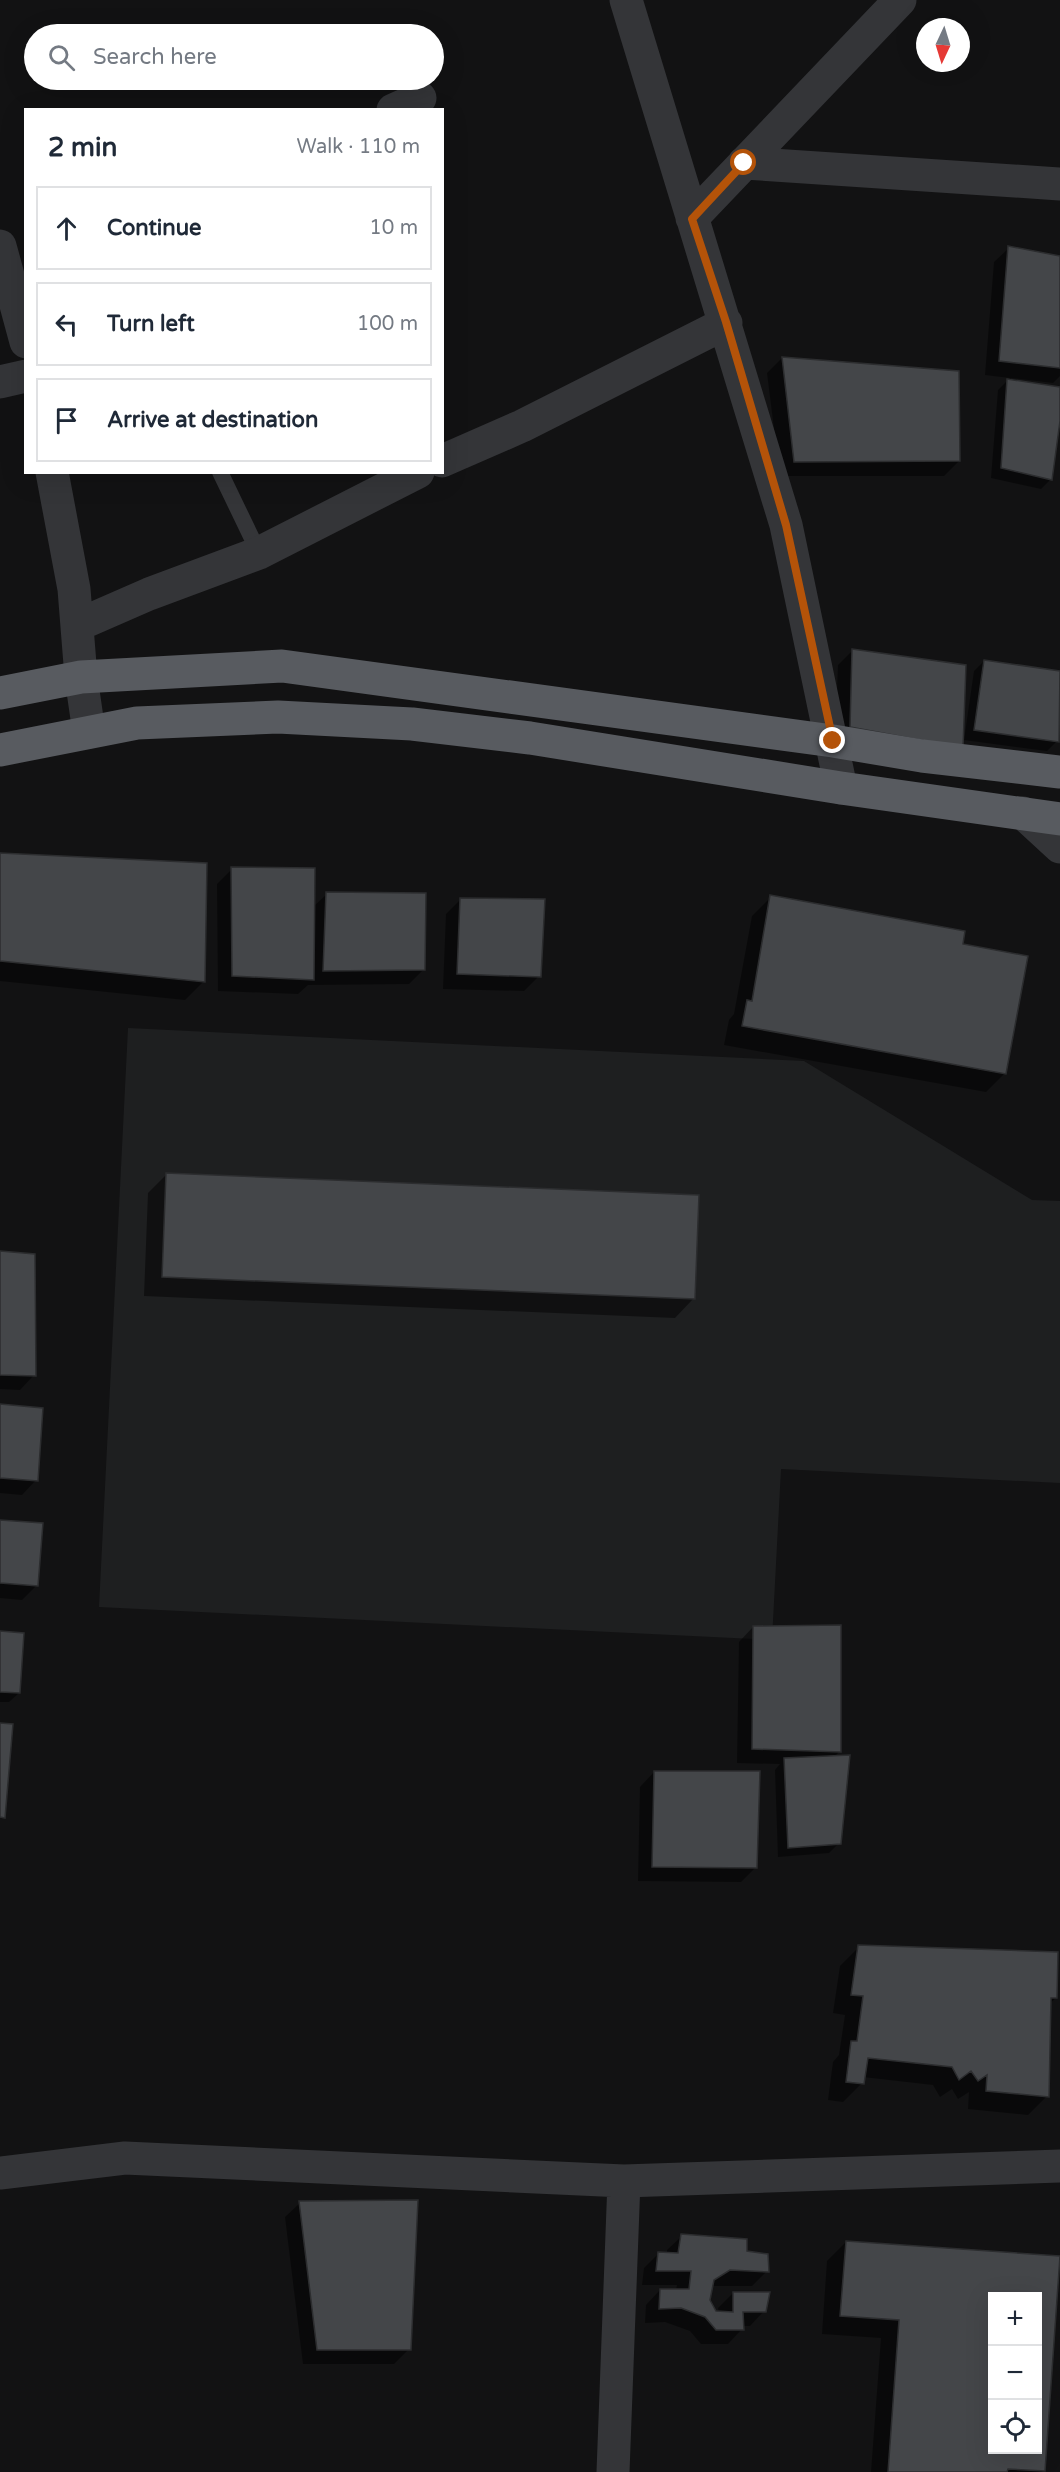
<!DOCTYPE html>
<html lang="en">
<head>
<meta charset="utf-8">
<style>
  body { margin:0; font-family:"Varela Round",sans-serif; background:#f2f2f3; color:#1f2937 }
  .controls { position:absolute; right:18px; bottom:18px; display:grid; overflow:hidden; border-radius:0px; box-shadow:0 6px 24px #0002 }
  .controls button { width:54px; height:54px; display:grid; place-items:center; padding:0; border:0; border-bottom:2px solid #e0e1e3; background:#fff; color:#1f2937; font:30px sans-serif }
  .compass { position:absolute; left:916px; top:18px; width:54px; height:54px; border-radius:50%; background:#fff; box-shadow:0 6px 24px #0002; rotate:184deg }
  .stop { position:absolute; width:18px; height:18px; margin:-14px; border:4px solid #b45309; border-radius:50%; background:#fff }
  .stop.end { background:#b45309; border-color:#fff; box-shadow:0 2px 6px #0008 }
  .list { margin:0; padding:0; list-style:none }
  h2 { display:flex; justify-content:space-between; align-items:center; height:78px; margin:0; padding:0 24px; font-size:26px }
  h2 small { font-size:20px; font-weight:400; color:#747a83 }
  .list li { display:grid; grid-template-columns:39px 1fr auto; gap:18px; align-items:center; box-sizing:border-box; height:84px; margin:0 12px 12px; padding:0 12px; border:2px solid #e0e1e3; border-radius:0px }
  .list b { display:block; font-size:22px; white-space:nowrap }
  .list em { font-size:20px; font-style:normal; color:#747a83 }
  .icon { flex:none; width:33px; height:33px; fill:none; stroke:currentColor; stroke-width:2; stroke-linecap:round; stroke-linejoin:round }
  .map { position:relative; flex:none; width:1060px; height:2472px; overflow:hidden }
  .search { position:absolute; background:#fff; box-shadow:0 6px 24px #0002; left:24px; top:24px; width:420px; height:66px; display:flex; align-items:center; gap:15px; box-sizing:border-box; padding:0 21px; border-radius:33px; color:#747a83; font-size:22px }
  .panel { position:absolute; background:#fff; box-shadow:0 6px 24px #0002; left:24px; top:108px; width:420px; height:366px; border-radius:0px }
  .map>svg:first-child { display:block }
</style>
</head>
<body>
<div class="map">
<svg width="1060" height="2472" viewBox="0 0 1060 2472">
  <rect width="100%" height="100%" fill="#121213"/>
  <!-- built -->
  <path fill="#1e1f20" d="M128 1028 804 1061 1032 1200 1060 1201V1483L781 1469 772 1640 99 1607Z"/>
  <!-- shadow -->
  <path fill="#0007" fill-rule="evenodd" d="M1009 248 1060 257V376L1053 383 1011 378 1010 381 1060 389V410L1051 479 1041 489 991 478 998 390 1010 378 985 375 994 262Z
    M782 358 958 372 959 461 944 476H780L767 373Z
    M853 650 962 747 835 741 838 665Z
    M984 661 1060 673V716L1057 741 1047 751 964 740 974 671Z
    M0 855 204 981 185 1000 0 981Z
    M232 869 313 907 327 894 424 969 409 984 308 985 298 994 218 991 217 884Z
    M771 897 962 945 1005 1073 986 1092 724 1045 729 1020 734 1014 752 916Z
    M461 899 539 976 524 991 443 989 446 914Z
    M167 1174 693 1299 675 1318 144 1296 148 1193Z
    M0 1253 34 1375 20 1390 0 1389Z
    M0 1406 36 1480 22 1495 0 1493Z
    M0 1521 37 1585 22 1600 0 1598Z
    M753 1627 840 1751 834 1757 839 1843 829 1853 778 1857 775 1770 780 1764 737 1763 739 1642Z
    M0 1632 19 1693 9 1702H0Z
    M654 1772 756 1867 741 1882 638 1881 640 1787Z
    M859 1947 1056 1998 1049 2004 1047 2096 1028 2115 968 2109 969 2092 958 2099 952 2089 940 2097 933 2085 863 2077 862 2083 843 2102 828 2100 833 2062 839 2055 845 2015 833 2013 840 1966Z
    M300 2203 409 2349 394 2364H303L285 2217Z
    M682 2236 745 2252 767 2271 752 2286H711L709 2300 715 2312H719L718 2308 733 2293 764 2311 750 2326H742V2329L728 2344H701L690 2331 665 2322 645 2323 646 2305 660 2290H676L677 2285H642L644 2268 659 2253 667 2254V2250Z
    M846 2242 1059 2258 1042 2472H871L881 2338 822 2334 827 2261ZM992 2296H1038V2450H992Z"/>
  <!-- building -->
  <path fill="#444649" stroke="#2c2d2f" stroke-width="1.5" fill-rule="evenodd" d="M1008 246 1060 256V368L999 361Z
    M782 357 959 371 960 461 794 462Z
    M1007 379 1060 387V421L1052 480 1001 468Z
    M852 649 966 665 963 748 850 727Z
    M984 660 1060 671 1059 742 974 730Z
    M0 853 207 863 205 982 0 961Z
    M231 867 315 868 314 980 232 976Z
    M326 892 426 893 425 970 323 971Z
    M770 895 965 931 963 944 1028 956 1006 1074 742 1026 747 1000 752 1001Z
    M460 898 545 899 541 977 457 974Z
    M166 1173 699 1195 695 1299 162 1277Z
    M0 1251 35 1254 36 1376 0 1375Z
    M0 1404 43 1408 38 1481 0 1478Z
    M0 1520 43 1523 38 1586 0 1583Z
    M841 1625V1752L752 1749 753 1626Z
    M0 1631 24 1633 20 1693 0 1692Z
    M0 1723 13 1724 5 1818 0 1817Z
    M850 1755 841 1844 788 1848 784 1758Z
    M654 1771H760L757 1868 652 1867Z
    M858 1945 1058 1952 1057 1998H1051L1049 2097 986 2091 987 2075 978 2081 971 2071 959 2080 952 2067 868 2058 864 2084 846 2082 851 2041H857L863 1996 851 1995Z
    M418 2200 411 2350H317L299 2201Z
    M681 2234 747 2239V2251L768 2254 769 2272 730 2270 714 2280 710 2300 716 2311 733 2312V2292H770L766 2312H743L744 2330H716L705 2317 681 2308 659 2309 660 2289H689L691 2271H656L658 2252 678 2253Z
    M846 2241 1060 2256 1045 2471 1008 2469 1007 2472H888L899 2320 840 2316ZM992 2296H1038V2450H992Z"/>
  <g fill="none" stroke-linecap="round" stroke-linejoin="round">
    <!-- service -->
    <path stroke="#343538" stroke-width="16" d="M220 472 259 553"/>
    <!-- minor -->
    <path stroke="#343538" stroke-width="33" d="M626 0 786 525 841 788
      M393 110 420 98
      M744 163 1060 184
      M692 218 900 0
      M0 246 26 342
      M0 382 26 376
      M442 461 522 426 726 323
      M52 472 74 589 81 677 89 732
      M78 625 149 594 259 553 418 472
      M1023 813 1060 847
      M0 2173 125 2158 624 2181
      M613 2472 624 2181 1060 2166"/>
    <!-- trunk -->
    <path stroke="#585b60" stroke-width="33" d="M0 693 81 677 282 666 833 741 922 756 1060 772
      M0 750 137 723 278 717 412 724 530 738 841 788 1060 819"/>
  </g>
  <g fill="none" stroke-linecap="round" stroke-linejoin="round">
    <!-- route -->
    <path stroke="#b45309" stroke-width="8" d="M744 163 692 219 726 322 786 525 833 741"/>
  </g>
</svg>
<div class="controls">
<button>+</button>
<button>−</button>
<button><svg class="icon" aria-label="locate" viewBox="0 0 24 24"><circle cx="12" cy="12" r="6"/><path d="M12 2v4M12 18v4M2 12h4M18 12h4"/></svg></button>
</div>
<svg class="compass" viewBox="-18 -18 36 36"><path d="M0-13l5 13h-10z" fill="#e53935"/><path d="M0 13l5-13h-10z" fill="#747a83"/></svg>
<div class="stop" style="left:744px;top:163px"></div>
<div class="stop end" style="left:833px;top:741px"></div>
<div class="search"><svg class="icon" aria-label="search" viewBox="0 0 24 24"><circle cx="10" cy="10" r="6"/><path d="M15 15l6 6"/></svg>Search here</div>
<section class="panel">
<h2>2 min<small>Walk · 110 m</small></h2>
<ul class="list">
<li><svg class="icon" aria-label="ahead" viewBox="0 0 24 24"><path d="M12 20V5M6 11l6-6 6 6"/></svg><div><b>Continue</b></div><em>10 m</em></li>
<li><svg class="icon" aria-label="left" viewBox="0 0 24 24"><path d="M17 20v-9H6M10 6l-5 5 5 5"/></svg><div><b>Turn left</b></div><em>100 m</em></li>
<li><svg class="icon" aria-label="arrive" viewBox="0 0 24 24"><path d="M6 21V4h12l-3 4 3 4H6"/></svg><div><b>Arrive at destination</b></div></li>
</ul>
</section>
</div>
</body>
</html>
